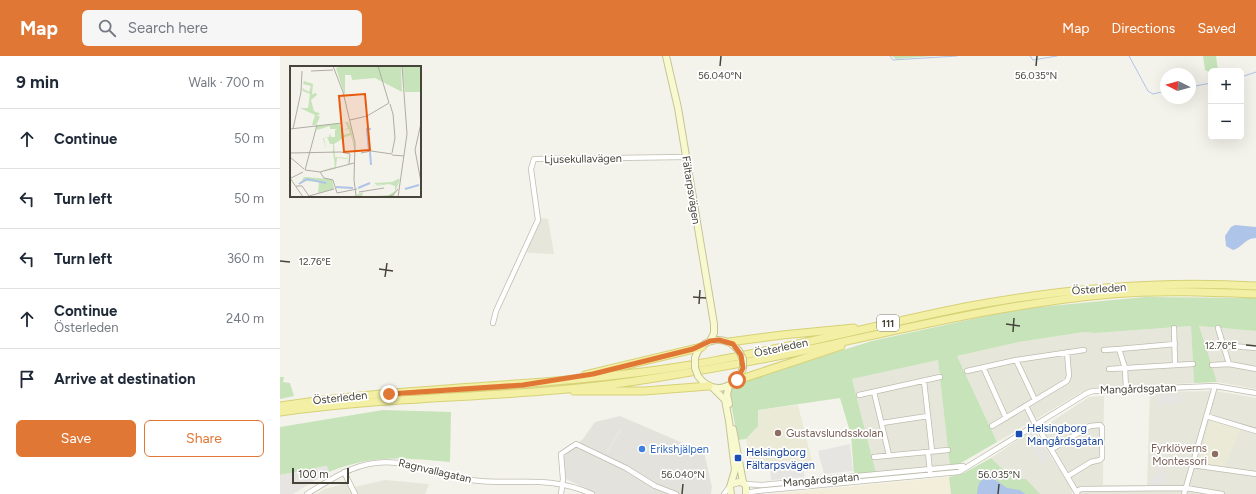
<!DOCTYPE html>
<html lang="en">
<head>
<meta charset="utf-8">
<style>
  body { margin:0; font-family:Figtree,sans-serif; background:#f6f6f7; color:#1f2937 }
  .controls { position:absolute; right:12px; top:12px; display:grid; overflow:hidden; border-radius:6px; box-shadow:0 4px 16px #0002 }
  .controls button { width:36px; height:36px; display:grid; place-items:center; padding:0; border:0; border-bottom:1px solid #e0e1e3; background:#fff; color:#1f2937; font:20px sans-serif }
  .compass { position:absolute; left:880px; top:12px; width:36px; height:36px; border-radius:50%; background:#fff; box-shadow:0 4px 16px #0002; rotate:275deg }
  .scale { position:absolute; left:12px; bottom:10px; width:57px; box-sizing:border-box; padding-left:4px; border:2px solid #47453a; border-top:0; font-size:11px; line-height:14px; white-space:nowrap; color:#47453a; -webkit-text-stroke:3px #fff; paint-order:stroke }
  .stop { position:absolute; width:12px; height:12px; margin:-9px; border:3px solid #e17735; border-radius:50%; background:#fff }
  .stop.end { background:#e17735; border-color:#fff; box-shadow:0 1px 4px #0008 }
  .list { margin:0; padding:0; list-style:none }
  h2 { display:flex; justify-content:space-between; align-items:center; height:52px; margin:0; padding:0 16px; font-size:17px }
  h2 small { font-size:13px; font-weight:400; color:#747a83 }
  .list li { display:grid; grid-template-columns:26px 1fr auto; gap:12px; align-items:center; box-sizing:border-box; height:60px; padding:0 16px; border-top:1px solid #e0e1e3 }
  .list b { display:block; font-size:15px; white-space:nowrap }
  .list p { margin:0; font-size:13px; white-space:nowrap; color:#747a83 }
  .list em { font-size:13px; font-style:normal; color:#747a83 }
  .actions { display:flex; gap:8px; padding:12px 16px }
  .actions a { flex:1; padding:9px 0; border:1px solid #e17735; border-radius:6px; text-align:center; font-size:14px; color:#e17735 }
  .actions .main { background:#e17735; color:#fff }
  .icon { flex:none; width:22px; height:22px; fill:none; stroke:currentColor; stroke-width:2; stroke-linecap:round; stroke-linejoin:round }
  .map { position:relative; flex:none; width:976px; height:438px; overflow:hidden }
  header { display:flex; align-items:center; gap:24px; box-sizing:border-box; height:56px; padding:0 20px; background:#e17735; color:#fff }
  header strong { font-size:19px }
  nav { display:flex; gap:22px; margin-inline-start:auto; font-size:14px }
  .search { width:280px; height:36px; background:#f6f6f7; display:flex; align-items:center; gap:10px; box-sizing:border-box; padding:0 14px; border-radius:6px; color:#747a83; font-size:15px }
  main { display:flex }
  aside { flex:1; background:#fff }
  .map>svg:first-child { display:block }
</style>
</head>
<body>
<header>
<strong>Map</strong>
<div class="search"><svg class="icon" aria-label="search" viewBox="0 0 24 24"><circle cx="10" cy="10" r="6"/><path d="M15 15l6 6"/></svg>Search here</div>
<nav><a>Map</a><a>Directions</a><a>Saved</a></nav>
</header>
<main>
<aside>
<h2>9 min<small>Walk · 700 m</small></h2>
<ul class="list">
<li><svg class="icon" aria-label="ahead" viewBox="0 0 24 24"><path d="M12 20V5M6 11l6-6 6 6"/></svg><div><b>Continue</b></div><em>50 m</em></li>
<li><svg class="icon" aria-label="left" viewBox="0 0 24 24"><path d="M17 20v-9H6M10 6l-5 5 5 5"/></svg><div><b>Turn left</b></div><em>50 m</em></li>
<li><svg class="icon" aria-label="left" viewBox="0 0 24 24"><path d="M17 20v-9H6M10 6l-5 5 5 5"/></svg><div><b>Turn left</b></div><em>360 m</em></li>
<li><svg class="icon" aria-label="ahead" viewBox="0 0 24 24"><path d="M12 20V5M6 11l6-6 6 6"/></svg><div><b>Continue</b><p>Österleden</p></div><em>240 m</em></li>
<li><svg class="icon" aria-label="arrive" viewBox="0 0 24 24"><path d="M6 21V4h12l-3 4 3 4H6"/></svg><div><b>Arrive at destination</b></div></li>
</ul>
<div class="actions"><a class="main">Save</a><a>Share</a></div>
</aside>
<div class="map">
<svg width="976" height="438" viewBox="0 0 976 438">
  <rect width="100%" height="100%" fill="#f4f3eb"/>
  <!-- residential -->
  <path fill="#e7e6da" d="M261 162 268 163 274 198 248 197 246 195Z
    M911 270 914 327 813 332 802 336 717 386 677 300 739 286 804 276 815 277Z
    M918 270 976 275V333L937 326Z
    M658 304 670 411 596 417 572 323Z
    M936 335 976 342V438H798L762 372 809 341 824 340 823 429H867L870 336Z
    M754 373 792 434V438H760L732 422 711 402Z
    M105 424 149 428 145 438H37L45 433 67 427 70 432Z"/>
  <!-- commercial -->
  <path fill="#f3eeda" d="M669 421 671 438H491Z"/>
  <!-- industrial -->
  <path fill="#e4e2dc" d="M340 360 424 396 432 431 431 438H317L286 423 283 403 288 395 303 383 315 366Z"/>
  <!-- education -->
  <path fill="#ebead7" d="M518 349 533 409 471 412 466 383 478 370V354Z
    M930 364 961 372 944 412 918 407Z"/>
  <!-- green -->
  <path fill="#c6e3b9" d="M612 0H653L616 3Z
    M923 0H936L938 14 931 15V17L925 14Z
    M865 241 976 242V275L919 270 937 326 914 327 911 270 815 277 804 276 739 286 677 300 717 386 679 408 670 411 658 304 572 323 596 417 574 419 571 379 560 342 478 354V370L466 383 458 384 449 338 450 334 460 326 592 285 738 253Z
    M0 321H4L3 326 10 327 14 340 0 343Z
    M103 354 171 356 170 406C122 402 94 398 49 416L46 410 0 419V371Z
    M711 402 732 422 746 423 760 438H671L669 421 684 417Z"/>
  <!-- parking -->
  <path fill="#e6e5e2" d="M902 338V348L876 349V339Z
    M340 372 342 374 328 397 326 395Z
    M754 376 770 403 762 408 746 381Z
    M570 388 573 415 544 418 538 395Z
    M877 402H886V408L884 409 886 429H872V420L877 419Z
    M47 410 49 416 13 438H0V419Z
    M524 411V421L491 424 490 414Z"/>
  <!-- water -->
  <path fill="#afc4e9" d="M955 169 976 171V182C965 182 962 192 953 194L946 190 945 180 951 171Z
    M711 421 727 432 740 434 745 438H697C698 427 700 422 711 421Z"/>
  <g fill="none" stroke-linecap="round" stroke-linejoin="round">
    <!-- stream -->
    <path stroke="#afc4e9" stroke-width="1" d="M610 0 613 4 677 0
      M750 0 753 4 777 0
      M849 0 868 35 873 38 886 35
      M961 21 976 16
      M910 31 931 27"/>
    <defs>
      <path id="street" d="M213 267 216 255 258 164 251 113 254 103 406 101
        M894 272 895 309
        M938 272 949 308 976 313
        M944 291 951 290 976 292
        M839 293 895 288
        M824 294 839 293 845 312 846 334
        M736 304 755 344
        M932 309 949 308
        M703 311 726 362
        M829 313 913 308
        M687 315 736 304 804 294
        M644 325 652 395
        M594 336 609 399
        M579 339 660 321
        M746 350 755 368
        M926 360 976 375
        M602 367 648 360
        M756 368 797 437
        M712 370 787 325 789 320 787 296
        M772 393 810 370 820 369 822 371V402L820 404 811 406 788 420
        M648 396 650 416
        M594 401 668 394
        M912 409 976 418
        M64 416 75 438
        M465 428 482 429 683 410
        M797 435 801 433 906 432 942 438
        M466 437 477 435 679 416 807 337 813 335 935 330 976 337
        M27 438C48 425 70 410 95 407 129 402 157 420 190 424 235 430 267 418 312 438
        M281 438 283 423 281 398 296 388 346 412 375 430 396 438
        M444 438 450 430
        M904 438 935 330"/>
      <path id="secondary" d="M386 0 398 52 434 268V277L430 285
        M415 302C421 281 446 278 459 295
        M418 320C432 340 456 333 463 312
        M432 331 445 344 449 365 455 414 450 431 451 438
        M449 348 447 338 449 330
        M453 373 463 426
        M452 428 459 426 464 427 466 431V438"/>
      <path id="primary" d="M449 286 502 279 574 272
        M305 319 422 291
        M452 328 464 322 561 290
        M294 335H364L429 330
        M0 350C134 329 270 332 404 310 499 295 591 270 685 251 780 233 879 224 976 230
        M0 356C124 338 251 343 375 322 425 314 476 305 526 294 628 272 728 247 832 238 880 234 928 236 976 238"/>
    </defs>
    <!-- street casing -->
    <use href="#street" stroke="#bebdaf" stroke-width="6"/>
    <!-- secondary casing -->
    <use href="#secondary" stroke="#c5c499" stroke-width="8"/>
    <!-- primary casing -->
    <use href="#primary" stroke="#d7d176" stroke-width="9"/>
    <!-- street -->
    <use href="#street" stroke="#fff" stroke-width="4.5"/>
    <!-- secondary -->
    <use href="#secondary" stroke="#f9f9d0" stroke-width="6"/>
    <!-- primary -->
    <use href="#primary" stroke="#f3efa5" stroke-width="7"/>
    <defs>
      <path id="secondary-bridge" d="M459 295 463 303V312
        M415 302V312L418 320"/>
    </defs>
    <!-- secondary-bridge casing -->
    <use href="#secondary-bridge" stroke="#c5c499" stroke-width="8" stroke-linecap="butt"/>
    <!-- secondary-bridge -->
    <use href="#secondary-bridge" stroke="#f9f9d0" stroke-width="6"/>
  </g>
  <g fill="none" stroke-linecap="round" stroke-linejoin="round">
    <!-- route -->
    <path stroke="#e17735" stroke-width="5" d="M109 338 243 329 313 318 413 293 430 285 439 284 453 288 461 299 463 312 457 324"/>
  </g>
  <!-- ticks -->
  <path fill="none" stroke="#47453a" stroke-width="1.5" d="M440 10 441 0M756 10 757 0M0 205 10 206M99 213 113 215M105 221 107 207M413 241 426 242M419 248 420 234M726 268 740 270M733 276 734 262M966 289 976 290M402 438 403 428M718 438 719 428"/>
  <!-- markers -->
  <g fill="#8d6e63" stroke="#fff" stroke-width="1.5">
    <circle cx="498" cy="377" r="4"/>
    <circle cx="935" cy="398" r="4"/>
  </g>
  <g fill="#1a4fb4" stroke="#fff" stroke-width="1.5">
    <rect x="735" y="374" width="8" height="8" rx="2"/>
    <rect x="454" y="398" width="8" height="8" rx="2"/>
  </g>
  <circle fill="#3f7fe0" stroke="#fff" stroke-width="1.5" cx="362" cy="393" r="4"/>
  <g text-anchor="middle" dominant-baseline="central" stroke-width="3.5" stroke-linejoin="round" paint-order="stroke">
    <!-- shield labels -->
    <rect fill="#fff" stroke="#7e7d75" stroke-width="1" x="597" y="259" width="22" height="16" rx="3"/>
    <g font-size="10" font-weight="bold" fill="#47453a">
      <text x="608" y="267">111</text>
    </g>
    <!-- street labels -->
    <g font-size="11" fill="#47453a" stroke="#fff">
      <text transform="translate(303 103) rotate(-1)">Ljusekullavägen</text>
      <text transform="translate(411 134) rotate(81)">Fältarpsvägen</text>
      <text transform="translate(819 233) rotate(-4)">Österleden</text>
      <text transform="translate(501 292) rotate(-12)">Österleden</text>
      <text transform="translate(858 333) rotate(-2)">Mangårdsgatan</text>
      <text transform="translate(60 342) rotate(-6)">Österleden</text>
      <text transform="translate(155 415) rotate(13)">Ragnvallagatan</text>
      <text transform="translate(541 424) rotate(-5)">Mangårdsgatan</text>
    </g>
    <!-- transit labels -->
    <g font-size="11" fill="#164399" stroke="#fff" text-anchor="start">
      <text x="747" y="372">Helsingborg<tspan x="747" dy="13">Mangårdsgatan</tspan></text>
      <text x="466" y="396">Helsingborg<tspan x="466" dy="13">Fältarpsvägen</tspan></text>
    </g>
    <!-- education labels -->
    <g font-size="11" fill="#785e54" stroke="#fff" text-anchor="start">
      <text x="506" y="377">Gustavslundsskolan</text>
      <text x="927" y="392" text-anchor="end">Fyrklöverns<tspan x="927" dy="13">Montessori</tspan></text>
    </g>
    <!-- shop labels -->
    <g font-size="11" fill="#366cbe" stroke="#fff" text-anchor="start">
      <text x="370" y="393">Erikshjälpen</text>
    </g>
  </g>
  <!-- overview -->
  <g transform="translate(10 10)">
    <rect width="131" height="131" fill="#f4f3eb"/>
    <path d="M52 0H111L112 26 85 12 62 14 61 9H55V30L46 2ZM112 0H131V26H115ZM14 15 23 18 22 28 26 27 27 29 21 34 24 45 31 48 27 49 30 51 26 59H22L25 49 10 42H18L20 28 13 25 12 22 19 26 21 20 13 18ZM55 56H58L61 63 66 88 64 82 61 84 64 82 61 69 55 71 44 78 45 91 57 92 58 88 57 98V93L47 92 46 102 30 105 45 101 43 86 41 85H43V78H40L37 71 34 72 36 85 33 72 39 71 40 67 41 71H45V64L47 63H40V60L27 64V60L49 57 54 69 60 67 59 63 54 64 58 62ZM14 111 42 113 44 123 28 127 29 116 16 115 10 118ZM108 113H110L104 129 106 131H67L66 129 73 126 72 131 99 129 105 125V120L99 118 81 121 94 118 87 119 84 117 102 116Z" fill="#c6e3b9"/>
    <path fill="none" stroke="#afc4e9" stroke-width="2" d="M79 85 77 63H81M80 86 81 99M9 118 17 113 36 117M46 121 63 122M68 122 80 117M115 123 129 119"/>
    <path fill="none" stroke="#afada4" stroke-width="1" d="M43 0 53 26 65 77 64 114 66 130M88 0 99 37M21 5 43 4M100 38 103 48 105 72 102 87M60 54 77 50 99 37M131 57 125 84 131 116M0 63 52 57M3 63 11 26 12 5M0 87 51 86 60 88 59 98M71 87 81 85 102 88M102 89 114 90M0 91 14 103M15 104 27 59M15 104 30 106 64 97M30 106 34 112 43 114 47 127M0 112 13 131M1 112 13 106M6 120H12L19 130 44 123M69 126 94 122M47 127 67 123M96 131 103 129 108 123M108 131 117 68 112 0"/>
    <path fill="#e8590c" fill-opacity="0.15" stroke="#e8590c" stroke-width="2" d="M75 28 80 84 54 86 49 30Z"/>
    <rect width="131" height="131" fill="none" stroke="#47453a" stroke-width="2"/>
  </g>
  <g font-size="10" text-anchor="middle" fill="#47453a" stroke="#fff" stroke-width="3.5" stroke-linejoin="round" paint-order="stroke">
    <text x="440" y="23">56.040°N</text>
    <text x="756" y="23">56.035°N</text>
    <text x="35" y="209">12.76°E</text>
    <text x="941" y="293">12.76°E</text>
    <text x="403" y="422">56.040°N</text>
    <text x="719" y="422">56.035°N</text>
  </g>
</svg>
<div class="controls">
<button>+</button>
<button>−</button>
</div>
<svg class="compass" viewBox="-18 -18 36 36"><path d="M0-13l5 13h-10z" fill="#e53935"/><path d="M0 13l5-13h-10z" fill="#747a83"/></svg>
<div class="scale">100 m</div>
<div class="stop" style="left:457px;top:324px"></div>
<div class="stop end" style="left:109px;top:338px"></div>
</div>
</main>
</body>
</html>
